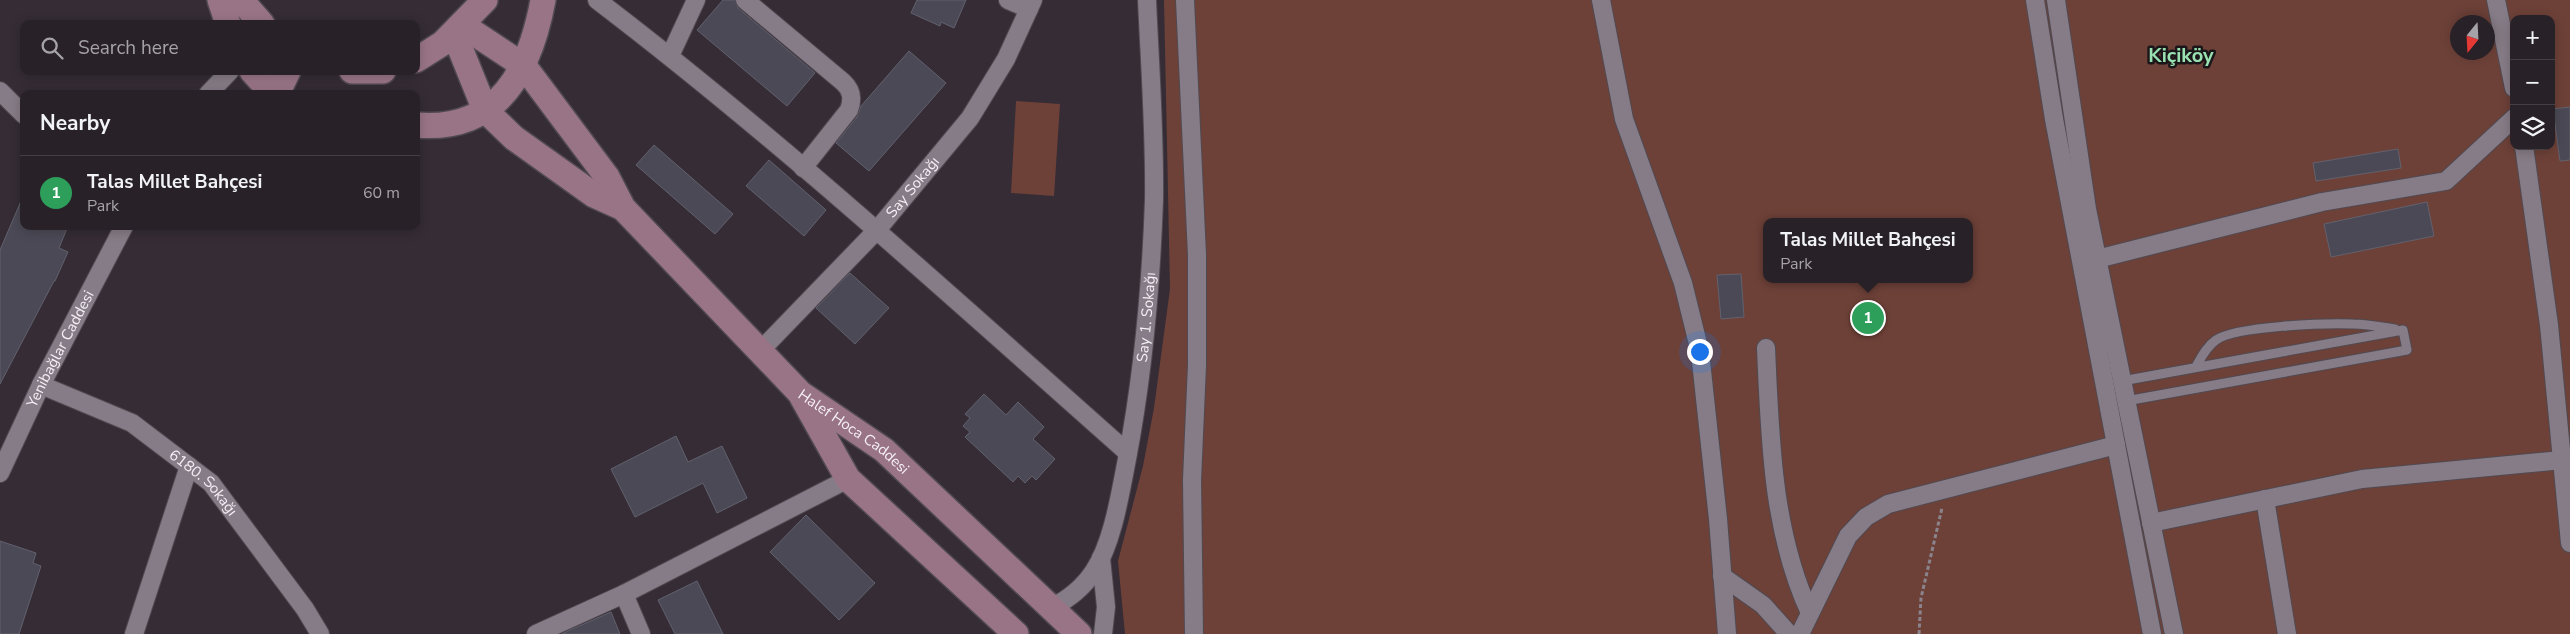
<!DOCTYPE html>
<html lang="en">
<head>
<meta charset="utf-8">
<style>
  body { margin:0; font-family:"Nunito Sans",sans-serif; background:#302930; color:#f1f3f6 }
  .controls { position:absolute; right:15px; top:15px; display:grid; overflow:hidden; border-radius:10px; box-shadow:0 2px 12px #0003 }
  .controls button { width:45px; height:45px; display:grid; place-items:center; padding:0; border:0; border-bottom:1px solid #443e45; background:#282128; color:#f1f3f6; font:25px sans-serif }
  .compass { position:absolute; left:2450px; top:15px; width:45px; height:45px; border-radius:50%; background:#282128; box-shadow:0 2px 12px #0003; rotate:198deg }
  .you { position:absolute; left:1699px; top:351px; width:18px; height:18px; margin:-12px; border:4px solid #fff; border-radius:50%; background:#1a73e8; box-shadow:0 0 0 8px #1a73e833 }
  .badge { display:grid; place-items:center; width:32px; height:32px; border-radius:50%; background:#0b8043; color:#fff; font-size:16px; font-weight:700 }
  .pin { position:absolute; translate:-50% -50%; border:2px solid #fff; box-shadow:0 1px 5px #0006 }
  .popup { position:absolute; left:1763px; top:218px; width:210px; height:65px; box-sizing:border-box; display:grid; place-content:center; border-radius:10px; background:#282128; filter:drop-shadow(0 1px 4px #0005); font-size:16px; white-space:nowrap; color:#a5a3a8 }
  .popup b { font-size:19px; color:#f1f3f6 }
  .popup::after { content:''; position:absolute; left:50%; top:100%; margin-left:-10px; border:10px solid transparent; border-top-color:#282128 }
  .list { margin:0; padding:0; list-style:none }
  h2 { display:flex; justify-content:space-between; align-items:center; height:65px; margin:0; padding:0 20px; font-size:21px }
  h2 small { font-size:16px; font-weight:400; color:#a5a3a8 }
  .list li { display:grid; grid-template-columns:32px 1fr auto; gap:15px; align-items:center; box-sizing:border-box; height:75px; padding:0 20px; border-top:1px solid #443e45 }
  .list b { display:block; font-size:19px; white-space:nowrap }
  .list p { margin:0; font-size:16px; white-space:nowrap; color:#a5a3a8 }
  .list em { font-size:16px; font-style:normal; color:#a5a3a8 }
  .icon { flex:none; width:28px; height:28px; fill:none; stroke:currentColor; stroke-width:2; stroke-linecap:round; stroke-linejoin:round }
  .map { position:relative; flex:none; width:2570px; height:634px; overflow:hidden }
  .search { position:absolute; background:#282128; box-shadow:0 2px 12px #0003; left:20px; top:20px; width:400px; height:55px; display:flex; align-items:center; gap:12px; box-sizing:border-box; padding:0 18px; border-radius:10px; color:#a5a3a8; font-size:19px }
  .panel { position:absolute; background:#282128; box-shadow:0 2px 12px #0003; left:20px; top:90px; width:400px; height:140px; border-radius:10px }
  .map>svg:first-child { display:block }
</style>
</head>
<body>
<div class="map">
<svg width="2570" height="634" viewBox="0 0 2570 634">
  <rect width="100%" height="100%" fill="#352c35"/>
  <!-- green -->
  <path fill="#6d4138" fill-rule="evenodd" d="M1164 0H2570V634H1125L1118 561 1143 466 1154 408 1170 289ZM2514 19H2551V146H2514ZM2458 22H2488V52H2458ZM1767 222H1969V279H1767Z
    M1016 101 1060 104 1054 196 1011 193Z"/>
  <!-- building -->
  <path fill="#4a4955" stroke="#62616e" d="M723 0H735L738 8 815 73 787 106 697 30Z
    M917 0H966L954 28 941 22 940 26 911 13Z
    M909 51 946 83 869 171 836 143 857 117 861 106Z
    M2570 107V160L2560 161 2553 109Z
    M654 145 733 214 715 234 636 165Z
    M2398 149 2401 168 2316 181 2313 163Z
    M769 160 826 210 804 236 746 186Z
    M24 194V226H68L59 248 68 252 55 281H54L0 384V250Z
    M2427 202 2434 236 2331 257 2324 224Z
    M850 273 889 308 855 344 816 308Z
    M1741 274 1744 317 1721 319 1717 275Z
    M984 394 1006 415 1018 402 1044 427 1033 439 1055 459 1036 480 1032 476 1025 483 1018 476 1013 482 965 437 970 432 963 426 970 418 965 414Z
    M676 436 688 462 722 446 747 498 717 513 703 483 635 517 611 469Z
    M806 515 875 583 839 620 770 552Z
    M0 541 36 553 33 563 41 566 19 634H0Z
    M697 581 723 634H675L658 600Z
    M611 612 620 634H562L570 630Z"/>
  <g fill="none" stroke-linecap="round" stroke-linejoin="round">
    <defs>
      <path id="lane" d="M2195 368C2201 358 2206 347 2216 340 2236 326 2326 323 2353 324 2367 324 2382 327 2395 329
        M2122 381 2403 330
        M2126 401 2407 350 2403 330"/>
      <g id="street">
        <path d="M597 0C782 141 954 299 1128 453"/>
        <path d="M745 0 843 82C852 90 853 99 849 110L803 168"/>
        <path d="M1008 0 1029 9"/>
        <path d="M1185 0 1197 255V365L1192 480 1194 634"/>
        <path d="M1601 0 1624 119 1683 283 1700 352 1718 519 1727 634"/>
        <path d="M2035 0 2054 119 2152 634"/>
        <path d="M2056 0 2087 209 2174 634"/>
        <path d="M2496 0 2514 88"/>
        <path d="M670 56 696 0"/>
        <path d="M0 91 24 115"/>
        <path d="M208 94 230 71"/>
        <path d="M2524 146 2549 325 2570 543"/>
        <path d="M2097 259 2322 202 2446 181 2514 118"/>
        <path d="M1766 348C1770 438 1772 531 1810 613"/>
        <path id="s1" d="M760 351 877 230 970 118 1006 59 1033 0"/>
        <path id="s2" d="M41 385 132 423 211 483 305 609 320 634"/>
        <path id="s3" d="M0 473 41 385 124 226"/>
        <path d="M2265 499 2287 634"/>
        <path d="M2151 523 2362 479 2562 460"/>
        <path d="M1101 558 1106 607 1103 634"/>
        <path d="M1722 576 1763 605 1789 634"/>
        <path d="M624 594 641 634"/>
        <path id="s4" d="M1051 608C1069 599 1083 588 1094 571 1113 542 1120 494 1127 459 1143 375 1151 286 1154 200 1155 134 1150 67 1147 0"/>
        <path d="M134 634 189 466"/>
        <path d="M536 634 624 594 848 479"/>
        <path d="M1800 634 1848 536 1866 517 1888 504 2116 445"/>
      </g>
      <g id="secondary">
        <path d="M220 0 228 24"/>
        <path d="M241 0 262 24"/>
        <path id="s5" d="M462 25 524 66 607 177 623 208 800 393 884 450 1079 634"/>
        <path d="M454 33 485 110 514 138 594 195 623 208"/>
        <path d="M416 60 443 43 485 0"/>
        <path d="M252 71 273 94"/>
        <path d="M352 71H383"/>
        <path d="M277 94 288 71"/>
        <path d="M416 125C499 132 530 71 543 0"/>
        <path d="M802 397 848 479 1016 634"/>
      </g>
    </defs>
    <!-- lane casing -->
    <use href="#lane" stroke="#504951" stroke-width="11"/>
    <!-- street casing -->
    <use href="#street" stroke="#504951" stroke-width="20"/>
    <!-- secondary casing -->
    <use href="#secondary" stroke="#504951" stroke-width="28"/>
    <!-- path -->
    <path stroke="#8b848c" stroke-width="3" stroke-dasharray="4 2.5" stroke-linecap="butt" d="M1919 634 1921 598 1942 508"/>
    <!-- lane -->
    <use href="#lane" stroke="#867c87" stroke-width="9"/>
    <!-- street -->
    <use href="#street" stroke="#867c87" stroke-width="18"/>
    <!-- secondary -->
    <use href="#secondary" stroke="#997487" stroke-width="25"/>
  </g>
  <g text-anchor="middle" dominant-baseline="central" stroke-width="5" stroke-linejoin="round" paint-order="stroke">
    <!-- street labels -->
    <g font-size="15" fill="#f5eff6" stroke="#1a161a">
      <text stroke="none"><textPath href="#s1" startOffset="224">Say Sokağı</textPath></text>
      <text stroke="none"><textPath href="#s4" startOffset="318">Say 1. Sokağı</textPath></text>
      <text stroke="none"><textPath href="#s3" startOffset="138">Yenibağlar Caddesi</textPath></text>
      <text stroke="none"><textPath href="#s5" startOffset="570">Halef Hoca Caddesi</textPath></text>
      <text stroke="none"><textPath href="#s2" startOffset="192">6180. Sokağı</textPath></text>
    </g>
    <!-- district labels -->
    <g font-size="20" font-weight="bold" fill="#99e1b0" stroke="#1a161a">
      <text x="2181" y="55">Kiçiköy</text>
    </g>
  </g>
</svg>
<div class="controls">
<button>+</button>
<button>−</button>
<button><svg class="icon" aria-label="layers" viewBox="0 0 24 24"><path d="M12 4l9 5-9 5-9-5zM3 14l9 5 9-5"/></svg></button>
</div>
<svg class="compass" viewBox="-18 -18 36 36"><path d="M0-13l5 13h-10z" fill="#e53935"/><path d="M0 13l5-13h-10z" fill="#a5a3a8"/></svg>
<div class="you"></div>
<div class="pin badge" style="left:1868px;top:318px;background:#2e9e5b">1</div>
<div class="popup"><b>Talas Millet Bahçesi</b>Park</div>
<div class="search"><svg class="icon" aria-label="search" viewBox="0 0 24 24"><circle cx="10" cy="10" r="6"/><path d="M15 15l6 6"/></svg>Search here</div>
<section class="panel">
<h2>Nearby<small></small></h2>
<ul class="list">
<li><span class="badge" style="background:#2e9e5b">1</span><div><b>Talas Millet Bahçesi</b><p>Park</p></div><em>60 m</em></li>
</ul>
</section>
</div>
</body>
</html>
